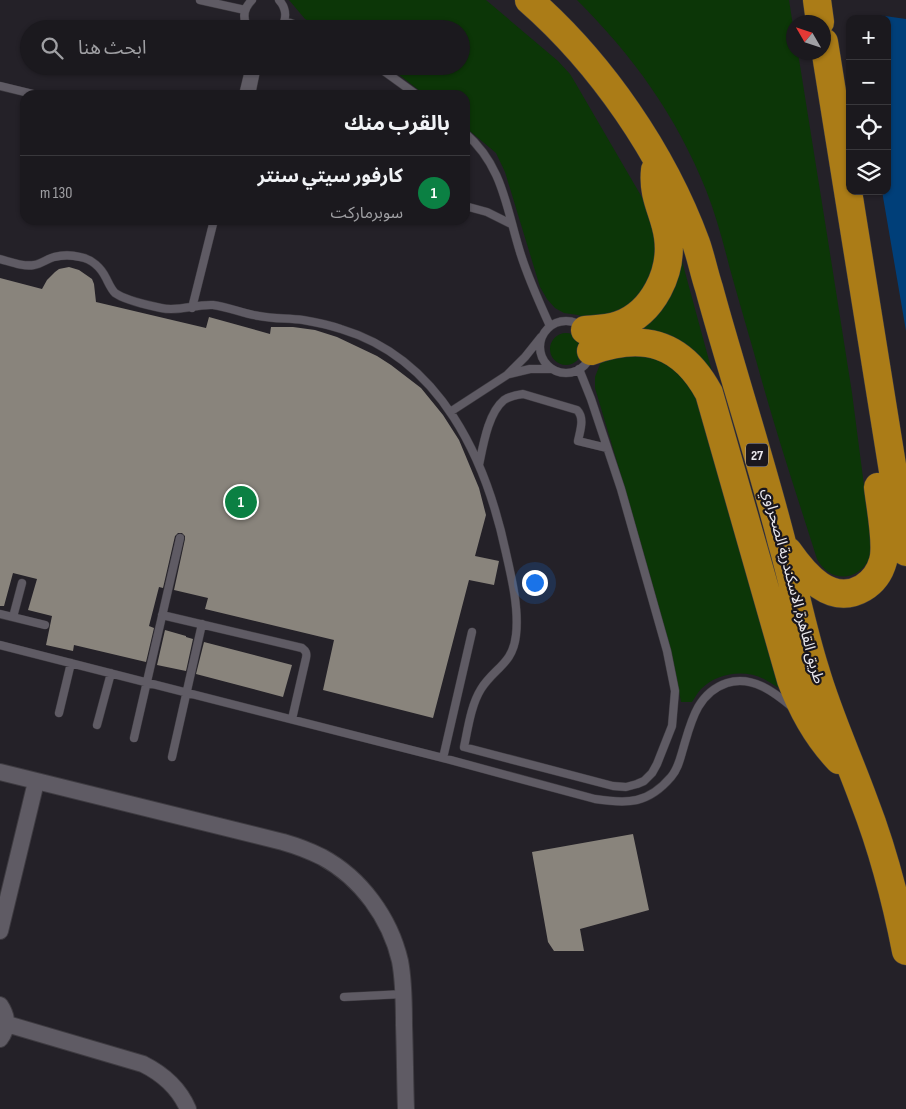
<!DOCTYPE html>
<html lang="ar">
<head>
<meta charset="utf-8">
<style>
  body { margin:0; font-family:"Sofia Sans Condensed","Noto Sans Arabic",sans-serif; background:#242227; color:#f1f3f6; direction:rtl }
  .controls { position:absolute; right:15px; top:15px; display:grid; overflow:hidden; border-radius:10px; box-shadow:0 1px 4px #0004 }
  .controls button { width:45px; height:45px; display:grid; place-items:center; padding:0; border:0; border-bottom:1px solid #39383c; background:#1b191e; color:#f1f3f6; font:25px sans-serif }
  .compass { position:absolute; left:786px; top:15px; width:45px; height:45px; border-radius:50%; background:#1b191e; box-shadow:0 1px 4px #0004; rotate:309deg }
  .you { position:absolute; left:534px; top:582px; width:18px; height:18px; margin:-12px; border:4px solid #fff; border-radius:50%; background:#1a73e8; box-shadow:0 0 0 8px #1a73e833 }
  .badge { display:grid; place-items:center; width:32px; height:32px; border-radius:50%; background:#0b8043; color:#fff; font-size:16px; font-weight:700 }
  .pin { position:absolute; translate:-50% -50%; border:2px solid #fff; box-shadow:0 1px 5px #0006 }
  .list { margin:0; padding:0; list-style:none }
  h2 { display:flex; justify-content:space-between; align-items:center; height:65px; margin:0; padding:0 20px; font-size:21px }
  h2 small { font-size:16px; font-weight:400; color:#a0a0a4 }
  .list li { display:grid; grid-template-columns:32px 1fr auto; gap:15px; align-items:center; box-sizing:border-box; height:70px; padding:0 20px; border-top:1px solid #39383c }
  .list b { display:block; font-size:19px; white-space:nowrap }
  .list p { margin:0; font-size:16px; white-space:nowrap; color:#a0a0a4 }
  .list em { font-size:16px; font-style:normal; color:#a0a0a4 }
  .icon { flex:none; width:28px; height:28px; fill:none; stroke:currentColor; stroke-width:2; stroke-linecap:round; stroke-linejoin:round }
  .map { position:relative; flex:none; width:906px; height:1109px; overflow:hidden; direction:ltr }
  .search { position:absolute; background:#1b191e; box-shadow:0 1px 4px #0004; left:20px; top:20px; width:450px; height:55px; display:flex; align-items:center; gap:12px; box-sizing:border-box; padding:0 18px; border-radius:28px; color:#a0a0a4; font-size:19px }
  .panel { position:absolute; background:#1b191e; box-shadow:0 1px 4px #0004; left:20px; top:90px; width:450px; height:135px; border-radius:15px; direction:rtl }
  .map>svg:first-child { display:block }
</style>
</head>
<body>
<div class="map">
<svg width="906" height="1109" viewBox="0 0 906 1109">
  <rect width="100%" height="100%" fill="#242128"/>
  <!-- green -->
  <path fill="#0c3607" d="M289 0H486L558 61 570 74 576 84 654 218 663 245 640 308 589 319 578 315 564 313 555 308 547 299 540 287 505 172 496 153 465 127V95H425L388 66H461V29H322L305 19Z
    M577 0H789L793 26 794 52 798 53 829 247 852 393 872 547C869 579 832 588 817 559 798 499 778 439 761 378 751 342 740 305 730 269 723 242 716 215 706 190 676 115 633 56 577 0Z
    M679 250 713 375 614 332Z
    M550 349a16 16 0 1 1 32 0a16 16 0 1 1-32 0Z
    M632 347 695 377 791 696C782 690 773 684 764 679 744 669 717 673 701 689 697 693 695 698 692 702H681C674 660 662 620 651 579 633 515 614 452 595 388V377L600 364 609 352Z"/>
  <!-- water -->
  <path fill="#003f79" d="M867 15H878L906 19V331L882 191H887V19H860Z"/>
  <!-- building -->
  <path fill="#89847c" d="M69 267 79 270 92 279 94 284 96 302 206 328 209 317 270 334 271 327H293L315 330 337 337 377 356 391 365 421 388 443 415 459 440 479 488 486 515 475 556 499 561 494 585 469 580 433 718 323 690 334 640 205 609 208 598 174 590 185 539V536L182 533H178L175 536 163 588 159 587 149 626 154 628 146 662 74 645 73 651 46 645 52 616 28 610 37 579 13 573 4 606H0V278L42 289 47 280 55 272 59 269Z
    M165 630 186 636V637L193 639 186 671 157 665Z
    M204 642 292 665 283 697 196 674Z
    M633 834 649 910 580 929 584 951H554L548 942 532 852Z"/>
  <g fill="none" stroke-linecap="round" stroke-linejoin="round">
    <defs>
      <path id="service" d="M200 0 245 10
        M279 0C287 9 287 18 281 29
        M285 21 307 29
        M249 29C242 19 243 9 252 0
        M377 66 417 95
        M0 86 37 95
        M243 95 250 66
        M251 95 257 66
        M465 133C503 166 506 207 520 252 528 278 539 302 550 326
        M465 206 487 212 511 224
        M0 259C11 262 23 267 34 265 41 264 47 259 54 257 62 255 72 255 80 257 92 259 101 268 106 278 109 284 111 289 115 293 126 301 148 305 161 308 179 312 195 304 213 305 229 307 244 314 259 316 274 319 288 318 303 320 315 322 329 325 341 329 441 359 486 459 506 553 512 579 519 609 516 635 513 664 494 668 481 689 471 705 468 728 464 747L613 786 626 787 637 784 644 781 652 773 657 764 672 726 675 691 667 651 621 489 591 399 579 369
        M192 308 214 220
        M540 347a26 26 0 1 1 52 0a26 26 0 1 1-52 0Z
        M509 374 530 369H552
        M450 412 507 375 525 357 541 337
        M479 465C483 446 488 413 504 400 510 396 516 395 523 394L577 410C585 418 580 431 578 441L607 448
        M0 614 45 625
        M162 615 302 648C306 651 307 653 306 658L292 719
        M13 617 22 583
        M0 645 443 758 595 799C628 804 648 804 671 777 678 769 680 759 683 749 691 722 697 693 727 683 752 675 774 692 792 707
        M59 713 71 663
        M97 725 111 673
        M134 738 180 538
        M172 757 202 624
        M443 758 472 632
        M344 997 404 994"/>
      <path id="minor" d="M0 772 283 842C297 846 310 851 322 857 361 878 390 918 400 961 404 982 404 1004 404 1025 405 1053 405 1081 406 1109
        M0 931 36 782
        M0 1005C8 1017 8 1028 0 1039
        M7 1024 143 1064C163 1074 179 1088 188 1109"/>
      <path id="motorway" d="M529 0C601 63 663 153 696 243 701 257 704 273 709 288 716 314 724 341 732 368 749 426 767 484 782 543 794 585 802 628 815 669 828 714 848 757 864 801 883 850 896 900 906 951
        M817 0 820 22
        M824 42 906 552
        M585 330C597 329 608 329 619 325 653 313 673 272 668 237 665 213 652 198 655 170
        M591 351C644 332 682 343 709 393L791 680C802 710 817 737 839 760
        M788 551C804 574 831 607 863 588 873 582 880 572 883 561 888 544 880 506 878 487"/>
    </defs>
    <!-- service casing -->
    <use href="#service" stroke="#3e3b41" stroke-width="9"/>
    <!-- minor casing -->
    <use href="#minor" stroke="#3e3b41" stroke-width="18"/>
    <!-- motorway casing -->
    <use href="#motorway" stroke="#3e3b41" stroke-width="29"/>
    <!-- service -->
    <use href="#service" stroke="#5f5b64" stroke-width="8"/>
    <!-- minor -->
    <use href="#minor" stroke="#5f5b64" stroke-width="16"/>
    <!-- motorway -->
    <use href="#motorway" stroke="#ab7c17" stroke-width="28"/>
  </g>
  <g text-anchor="middle" dominant-baseline="central" stroke-width="4.5" stroke-linejoin="round" paint-order="stroke">
    <!-- shield labels -->
    <rect fill="#1a171e" stroke="#aca9af" stroke-width="1" x="746" y="443.5" width="22" height="23" rx="4"/>
    <g font-size="14" font-weight="bold" fill="#eae8ed">
      <text x="757" y="455">27</text>
    </g>
    <!-- street labels -->
    <g font-size="15" fill="#eae8ed" stroke="#1a171e">
      <text transform="translate(793 586) rotate(75)">طريق القاهرة, الاسكندرية الصحراوي</text>
    </g>
  </g>
</svg>
<div class="controls">
<button>+</button>
<button>−</button>
<button><svg class="icon" aria-label="locate" viewBox="0 0 24 24"><circle cx="12" cy="12" r="6"/><path d="M12 2v4M12 18v4M2 12h4M18 12h4"/></svg></button>
<button><svg class="icon" aria-label="layers" viewBox="0 0 24 24"><path d="M12 4l9 5-9 5-9-5zM3 14l9 5 9-5"/></svg></button>
</div>
<svg class="compass" viewBox="-18 -18 36 36"><path d="M0-13l5 13h-10z" fill="#e53935"/><path d="M0 13l5-13h-10z" fill="#a0a0a4"/></svg>
<div class="you"></div>
<div class="pin badge" style="left:241px;top:502px">1</div>
<div class="search"><svg class="icon" aria-label="search" viewBox="0 0 24 24"><circle cx="10" cy="10" r="6"/><path d="M15 15l6 6"/></svg>ابحث هنا</div>
<section class="panel">
<h2>بالقرب منك<small></small></h2>
<ul class="list">
<li><span class="badge">1</span><div><b>كارفور سيتي سنتر</b><p>سوبرماركت</p></div><em>130 m</em></li>
</ul>
</section>
</div>
</body>
</html>
